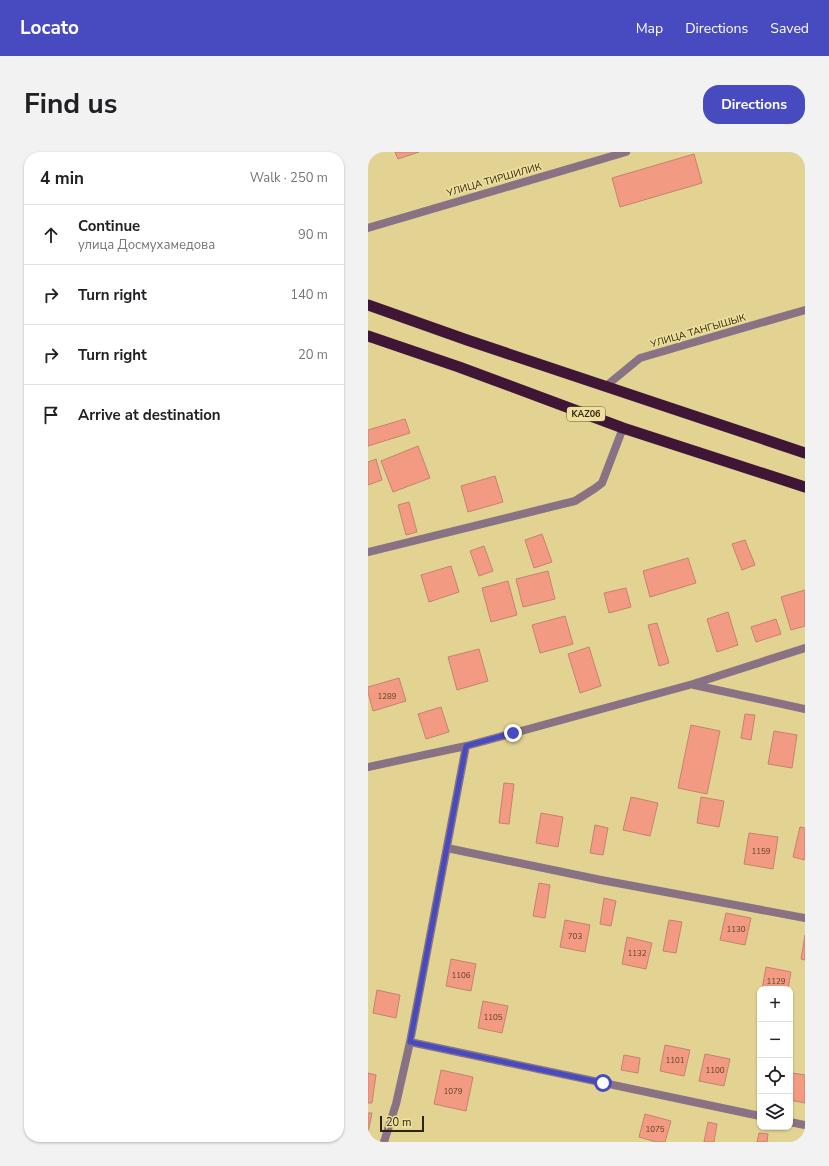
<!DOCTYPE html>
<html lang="en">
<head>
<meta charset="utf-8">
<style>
  body { margin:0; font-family:"Nunito Sans",sans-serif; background:#f2f2f2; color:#202124 }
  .controls { position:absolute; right:12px; bottom:12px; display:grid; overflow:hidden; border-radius:8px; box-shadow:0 1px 3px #0004 }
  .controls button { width:36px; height:36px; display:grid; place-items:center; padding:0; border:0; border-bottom:1px solid #e0e0e0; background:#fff; color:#202124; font:20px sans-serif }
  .scale { position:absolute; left:12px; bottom:10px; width:44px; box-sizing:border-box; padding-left:4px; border:2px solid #2a2409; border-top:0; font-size:11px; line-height:14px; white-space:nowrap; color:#2a2409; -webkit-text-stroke:3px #f0e09f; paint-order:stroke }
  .stop { position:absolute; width:12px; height:12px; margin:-9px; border:3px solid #484ac0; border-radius:50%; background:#fff }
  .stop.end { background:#484ac0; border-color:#fff; box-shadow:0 1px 4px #0008 }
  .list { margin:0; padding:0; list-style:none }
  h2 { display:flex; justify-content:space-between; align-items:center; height:52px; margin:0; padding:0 16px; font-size:17px }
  h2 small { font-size:13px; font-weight:400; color:#757577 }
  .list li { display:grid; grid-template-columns:26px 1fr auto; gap:12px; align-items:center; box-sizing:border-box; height:60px; padding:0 16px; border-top:1px solid #e0e0e0 }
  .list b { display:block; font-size:15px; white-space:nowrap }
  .list p { margin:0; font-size:13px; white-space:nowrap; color:#757577 }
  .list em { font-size:13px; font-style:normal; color:#757577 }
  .icon { flex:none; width:22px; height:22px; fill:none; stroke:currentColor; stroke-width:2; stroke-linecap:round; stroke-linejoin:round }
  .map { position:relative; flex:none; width:437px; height:990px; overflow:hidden; border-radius:16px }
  header { display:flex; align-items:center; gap:24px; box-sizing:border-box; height:56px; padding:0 20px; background:#484ac0; color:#fff }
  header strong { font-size:19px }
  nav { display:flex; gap:22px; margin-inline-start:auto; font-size:14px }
  .intro { display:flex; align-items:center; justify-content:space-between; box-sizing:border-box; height:96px; padding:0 24px }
  h1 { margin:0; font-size:28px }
  .button { padding:10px 18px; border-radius:16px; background:#484ac0; color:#fff; font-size:14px; font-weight:700 }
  main { display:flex; gap:24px; padding:0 24px }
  aside { flex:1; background:#fff; border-radius:16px; box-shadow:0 1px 3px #0004 }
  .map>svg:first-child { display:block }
</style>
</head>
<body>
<header>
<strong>Locato</strong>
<nav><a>Map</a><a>Directions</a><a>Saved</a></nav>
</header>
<div class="intro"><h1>Find us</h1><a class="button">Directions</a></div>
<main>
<aside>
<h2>4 min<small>Walk · 250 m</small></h2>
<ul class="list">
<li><svg class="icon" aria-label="ahead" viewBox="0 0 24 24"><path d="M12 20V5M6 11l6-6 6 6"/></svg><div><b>Continue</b><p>улица Досмухамедова</p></div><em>90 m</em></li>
<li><svg class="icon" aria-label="right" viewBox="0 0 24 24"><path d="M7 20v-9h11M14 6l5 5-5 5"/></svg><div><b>Turn right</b></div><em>140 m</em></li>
<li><svg class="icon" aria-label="right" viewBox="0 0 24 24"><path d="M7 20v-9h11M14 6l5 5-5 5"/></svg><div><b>Turn right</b></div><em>20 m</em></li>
<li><svg class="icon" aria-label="arrive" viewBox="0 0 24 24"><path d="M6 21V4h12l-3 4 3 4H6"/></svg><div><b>Arrive at destination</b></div></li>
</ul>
</aside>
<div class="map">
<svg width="437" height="990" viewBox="0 0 437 990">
  <rect width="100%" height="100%" fill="#e3d392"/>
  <!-- building -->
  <path fill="#f39b82" stroke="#c38370" d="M27 0H51L30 7Z
    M326 2 334 31 252 55 244 26Z
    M37 267 42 281 0 294V278Z
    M50 294 62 326 25 340 13 309Z
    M8 307 14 328 0 333V310Z
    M127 324 135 350 100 360 93 334Z
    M41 350 49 380 38 383 30 353Z
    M174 382 184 410 166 416 157 388Z
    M377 388 387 413 374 418 364 392Z
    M116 394 125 419 111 424 102 399Z
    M320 406 328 431 282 445 275 419Z
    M83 414 91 440 61 450 53 423Z
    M180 419 187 447 155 455 148 427Z
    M140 429 149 463 123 470 114 436Z
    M258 436 263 455 241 461 236 441Z
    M437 438V474L423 478 413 445Z
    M360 460 370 493 349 500 339 467Z
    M197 464 205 492 172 501 164 473Z
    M408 467 413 482 388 490 383 475Z
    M289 471 301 511 291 514 280 473Z
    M221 495 233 534 212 541 200 502Z
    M111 497 120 529 89 538 80 505Z
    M31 526 38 549 5 559 0 540V535Z
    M73 555 81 580 58 587 50 562Z
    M377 562 387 563 383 588 373 586Z
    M323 573 352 579 339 642 310 636Z
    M406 579 429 583 424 616 400 612Z
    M136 631 146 632 141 672 131 671Z
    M263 645 290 651 282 684 255 678Z
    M333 645 356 649 351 675 329 671Z
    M173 661 195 665 190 695 168 691Z
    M227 673 240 676 235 703 222 701Z
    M432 675 437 676V708L425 705Z
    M381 681 410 685 405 717 376 712Z
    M171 731 182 733 177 766 165 764Z
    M236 746 248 749 243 774 232 772Z
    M358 761 383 766 377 793 352 788Z
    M197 768 222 773 217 800 192 795Z
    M301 768 314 770 308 801 295 799Z
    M437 783V808L433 807Z
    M259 785 284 791 278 817 254 812Z
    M83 807 108 812 103 839 78 834Z
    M398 815 423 820 420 837H394Z
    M9 838 32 843 28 866 5 861Z
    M115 849 140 854 134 881 110 876Z
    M297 893 322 898 316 924 292 919Z
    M337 902 362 907 356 934 331 929Z
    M256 903 272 906 270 921 253 918Z
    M73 918 105 925 98 959 66 952Z
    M0 921 8 923 4 951H0Z
    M424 921 437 923V951L422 948V929Z
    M0 961H4L0 981Z
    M277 962 303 969 297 990H288L271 985Z
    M340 970 349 972 346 990H336Z
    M391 981 400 982 399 990H389Z"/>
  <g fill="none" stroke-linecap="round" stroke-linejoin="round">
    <!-- service -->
    <path stroke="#897283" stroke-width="8" d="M0 400 207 349 226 337 234 331 255 276"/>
    <!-- minor -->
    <path stroke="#897283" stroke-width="8" d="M0 76 258 0
      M238 234 272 206 437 158
      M326 533 437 557
      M0 615 98 594 325 532 437 496
      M79 696 233 728 437 766
      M42 890 392 964
      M422 970 437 973
      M16 990 28 952 42 890 98 594"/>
    <!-- trunk -->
    <path stroke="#401637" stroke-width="11" d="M0 153 99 188 437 301
      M0 184 91 215 255 276 437 335"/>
  </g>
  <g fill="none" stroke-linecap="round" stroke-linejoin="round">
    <!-- route -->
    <path stroke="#484ac0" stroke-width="5" d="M145 581 98 594 42 890 235 931"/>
  </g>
  <g text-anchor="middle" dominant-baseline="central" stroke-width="3" stroke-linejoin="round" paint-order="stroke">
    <!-- number labels -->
    <g font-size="8" fill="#5c4227">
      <text x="19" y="544">1289</text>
      <text x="393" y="699">1159</text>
      <text x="368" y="777">1130</text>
      <text x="207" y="784">703</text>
      <text x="269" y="801">1132</text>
      <text x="93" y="823">1106</text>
      <text x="408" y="829">1129</text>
      <text x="125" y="865">1105</text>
      <text x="307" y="908">1101</text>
      <text x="347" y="918">1100</text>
      <text x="85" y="939">1079</text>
      <text x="287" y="977">1075</text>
    </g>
    <!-- shield labels -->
    <rect fill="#f0e09f" stroke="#655c36" stroke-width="1" x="199" y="255" width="38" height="14" rx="3"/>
    <g font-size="9" font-weight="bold" fill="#2a2409">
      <text x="218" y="262">KАZ06</text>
    </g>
    <!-- street labels -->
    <g font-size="10" fill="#2a2409" stroke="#f0e09f">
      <text transform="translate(126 28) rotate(-16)">УЛИЦА ТИРШИЛИК</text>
      <text transform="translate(330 179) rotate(-16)">УЛИЦА ТАНГЫШЫК</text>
    </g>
  </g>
</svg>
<div class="controls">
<button>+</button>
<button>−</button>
<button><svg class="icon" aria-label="locate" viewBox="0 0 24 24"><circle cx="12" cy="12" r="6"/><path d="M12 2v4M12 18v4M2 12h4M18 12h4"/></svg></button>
<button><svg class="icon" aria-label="layers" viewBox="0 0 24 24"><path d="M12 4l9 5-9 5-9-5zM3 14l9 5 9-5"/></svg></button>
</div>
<div class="scale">20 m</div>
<div class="stop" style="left:235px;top:931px"></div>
<div class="stop end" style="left:145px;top:581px"></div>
</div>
</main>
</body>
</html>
